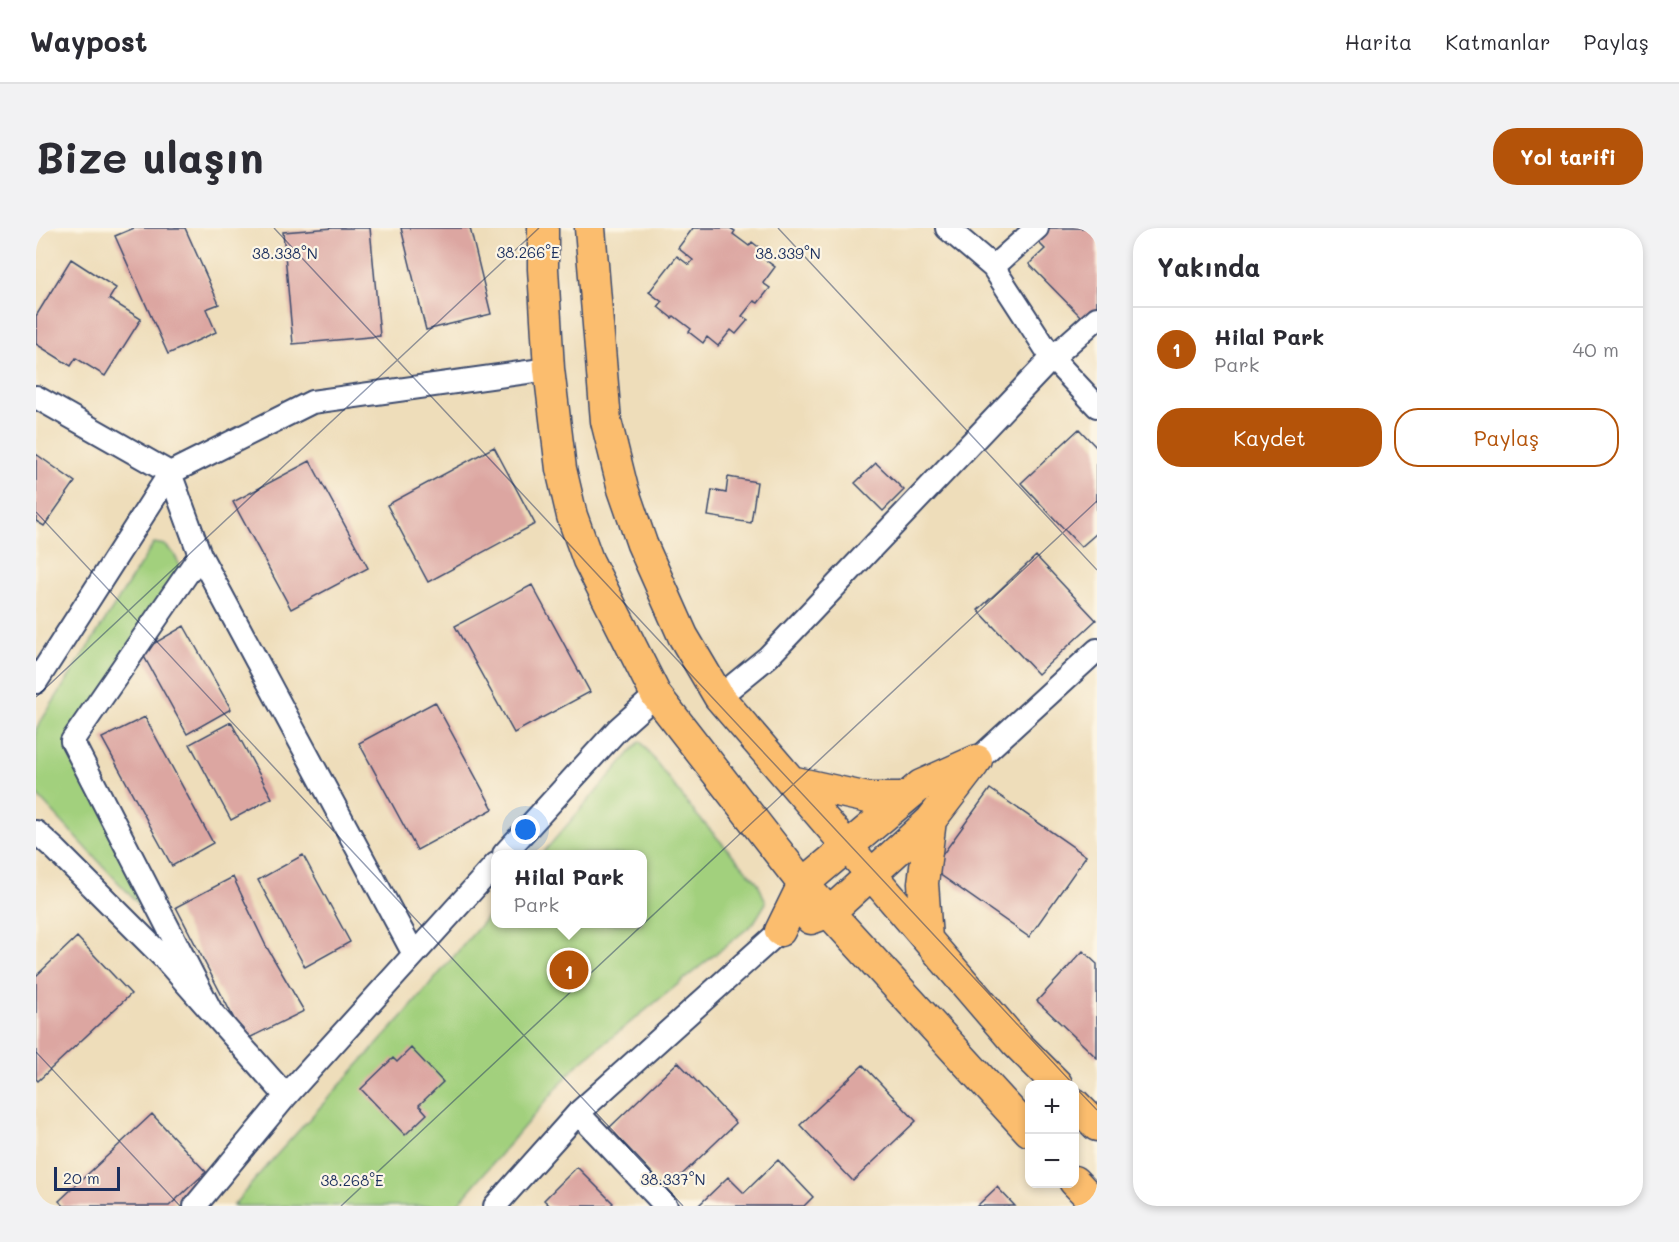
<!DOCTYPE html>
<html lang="tr">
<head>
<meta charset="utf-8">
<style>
  body { margin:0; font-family:Mali,sans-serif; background:#f2f2f3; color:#2b2b33 }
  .controls { position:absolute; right:18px; bottom:18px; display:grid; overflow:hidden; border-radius:12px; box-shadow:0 3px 9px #0003 }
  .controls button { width:54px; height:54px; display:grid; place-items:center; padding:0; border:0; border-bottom:2px solid #e1e1e2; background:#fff; color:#2b2b33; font:30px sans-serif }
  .scale { position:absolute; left:18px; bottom:15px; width:66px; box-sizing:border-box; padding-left:6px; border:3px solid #1b2f5e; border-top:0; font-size:16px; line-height:21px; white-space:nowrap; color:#1b2f5e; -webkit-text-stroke:4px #fcf5e5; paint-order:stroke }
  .you { position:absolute; left:490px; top:602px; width:21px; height:21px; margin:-15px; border:4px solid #fff; border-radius:50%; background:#1a73e8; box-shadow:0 0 0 9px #1a73e833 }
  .badge { display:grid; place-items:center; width:39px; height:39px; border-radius:50%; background:#b45309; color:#fff; font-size:20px; font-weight:700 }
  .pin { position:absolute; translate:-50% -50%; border:3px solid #fff; box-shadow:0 2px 6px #0006 }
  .popup { position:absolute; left:455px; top:622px; width:156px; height:78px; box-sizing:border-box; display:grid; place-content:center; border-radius:12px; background:#fff; filter:drop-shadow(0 2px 4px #0005); font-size:20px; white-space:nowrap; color:#7c7c81 }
  .popup b { font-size:22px; color:#2b2b33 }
  .popup::after { content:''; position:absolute; left:50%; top:100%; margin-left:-12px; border:12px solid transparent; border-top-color:#fff }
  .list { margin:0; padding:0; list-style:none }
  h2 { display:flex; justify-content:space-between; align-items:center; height:78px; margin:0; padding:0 24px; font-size:26px }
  h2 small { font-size:20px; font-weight:400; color:#7c7c81 }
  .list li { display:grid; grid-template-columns:39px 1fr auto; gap:18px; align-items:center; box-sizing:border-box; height:84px; padding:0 24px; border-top:2px solid #e1e1e2 }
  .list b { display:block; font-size:22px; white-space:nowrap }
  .list p { margin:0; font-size:20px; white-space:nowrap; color:#7c7c81 }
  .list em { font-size:20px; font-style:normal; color:#7c7c81 }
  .actions { display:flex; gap:12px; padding:18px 24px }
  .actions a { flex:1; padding:14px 0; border:2px solid #b45309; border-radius:24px; text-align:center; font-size:21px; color:#b45309 }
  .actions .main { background:#b45309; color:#fff }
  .map { position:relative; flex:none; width:1061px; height:978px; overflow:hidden; border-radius:24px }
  header { display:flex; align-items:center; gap:36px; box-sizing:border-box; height:84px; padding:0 30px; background:#fff; border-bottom:2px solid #e1e1e2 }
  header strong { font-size:28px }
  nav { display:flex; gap:33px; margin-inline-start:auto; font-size:21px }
  .intro { display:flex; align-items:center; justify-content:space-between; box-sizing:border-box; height:144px; padding:0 36px }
  h1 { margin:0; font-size:42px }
  .button { padding:15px 27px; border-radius:24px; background:#b45309; color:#fff; font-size:21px; font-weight:700 }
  main { display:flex; gap:36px; padding:0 36px }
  aside { flex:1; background:#fff; border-radius:24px; box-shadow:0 3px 9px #0003 }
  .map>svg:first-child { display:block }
</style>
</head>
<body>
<header>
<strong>Waypost</strong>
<nav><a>Harita</a><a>Katmanlar</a><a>Paylaş</a></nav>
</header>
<div class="intro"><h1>Bize ulaşın</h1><a class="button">Yol tarifi</a></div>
<main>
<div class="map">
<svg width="1061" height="978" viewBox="0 0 1061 978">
  <rect width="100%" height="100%" fill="#fcf5e5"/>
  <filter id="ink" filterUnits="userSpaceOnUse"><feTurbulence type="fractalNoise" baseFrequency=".0167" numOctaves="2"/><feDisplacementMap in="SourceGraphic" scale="12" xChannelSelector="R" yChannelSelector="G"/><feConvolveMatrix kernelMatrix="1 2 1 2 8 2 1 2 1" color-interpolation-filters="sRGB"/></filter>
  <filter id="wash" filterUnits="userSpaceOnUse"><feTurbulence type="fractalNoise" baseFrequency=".008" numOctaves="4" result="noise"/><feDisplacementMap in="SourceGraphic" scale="24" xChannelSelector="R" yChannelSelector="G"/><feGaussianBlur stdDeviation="1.35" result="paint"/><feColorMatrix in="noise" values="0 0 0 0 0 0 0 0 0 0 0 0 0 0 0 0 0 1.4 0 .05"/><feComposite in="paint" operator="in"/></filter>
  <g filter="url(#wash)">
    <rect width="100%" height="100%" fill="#eeddba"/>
    <!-- green -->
    <path fill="#a2d07d" stroke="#5e806e" stroke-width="1.5" d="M118 315 129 317 138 326 148 345 41 523 119 670 108 682 0 566V501Z
      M604 513 659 585 722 655 730 675 717 696 540 838 420 978H197L226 943 367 788 459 680 460 696H606V626H506Z"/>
    <g id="blocks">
      <!-- building -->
      <path fill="#dca6a1" d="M98 0H149L183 76 170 81 180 104 132 126 79 8Z
        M297 0H334L344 108 257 116 247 4Z
        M365 0H434L455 86 390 102Z
        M657 0H694L699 3 697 6 713 18 716 14 730 25 727 30 739 39 727 55 734 60 722 75 718 73 706 88 712 92 700 106 695 102 682 118 671 109 667 115 653 104 655 101 638 88 636 90 622 79 626 74 613 64 641 28 653 37 657 32 642 20Z
        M1014 0H1061V81L1049 93 993 36 1009 21 1001 13Z
        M35 31 80 60 73 71 105 91 69 148 40 130 35 138 0 116V88Z
        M1043 201 1061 220V305L1045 319 985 255Z
        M458 219 499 296 392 354 351 277Z
        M0 226 39 254 8 298 0 293Z
        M274 233 332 340 255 381 197 274Z
        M840 235 868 262 847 283 819 255Z
        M692 249 721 254 715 295 672 288 676 262 690 265Z
        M1000 328 1060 392 1002 446 942 382Z
        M496 357 554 464 478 505 419 398Z
        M148 398 195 481 151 506 105 423Z
        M399 474 457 581 381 622 323 515Z
        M109 489 177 615 136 638 66 510Z
        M195 494 236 570 195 592 154 516Z
        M954 561 1050 628 993 709 896 641Z
        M267 627 314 714 269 739 222 652Z
        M197 649 230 718 268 783 209 812 140 679Z
        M41 709 95 766 2 853 0 851V748Z
        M1047 723 1061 736V830L1001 773Z
        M375 820 407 854 383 877 391 886 369 907 325 861 357 830 361 834Z
        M642 834 700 895 631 961 573 900Z
        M827 837 880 893 817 953 764 897Z
        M116 886 170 944 133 978H28L23 973Z
        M742 932 777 969 768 978H662L692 949 708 965Z
        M541 939 577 975 574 978H514L508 972Z
        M961 959 979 978H941Z"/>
    </g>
  </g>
  <g filter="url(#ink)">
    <use href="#blocks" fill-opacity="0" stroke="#3b496c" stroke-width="1.5"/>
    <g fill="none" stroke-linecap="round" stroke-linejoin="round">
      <defs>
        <path id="minor" d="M911 0 957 39 1016 130 1061 178
          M957 39 1001 0
          M0 169 134 245 164 327 378 726
          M164 327 36 513 174 781
          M0 454 134 245 276 174 513 141
          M683 469 732 429 1016 130 1061 90
          M941 532 1061 422
          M0 604 20 622 127 729 250 868
          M468 626 582 501 620 467
          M542 885 630 978
          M159 978 250 868 460 636
          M459 978 542 885 744 703"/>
        <path id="major" d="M507 0V41L513 141 525 241 536 288 552 332 620 467 767 656 993 903
          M554 0 570 193 587 261 606 316 647 408 683 469 979 814 1021 856
          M755 553 832 570H869
          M775 691 794 684 895 592 938 536
          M744 703 767 656 885 557 941 532
          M891 711 887 655 895 592
          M1038 875 1061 898
          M1038 953 1061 977"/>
      </defs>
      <!-- minor casing -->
      <use href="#minor" stroke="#3b496c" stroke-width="26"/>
      <!-- major casing -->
      <use href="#major" stroke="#3b496c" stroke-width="33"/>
      <!-- minor -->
      <use href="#minor" stroke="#fff" stroke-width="22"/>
      <!-- major -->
      <use href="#major" stroke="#fbbd6e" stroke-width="30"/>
    </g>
  </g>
  <!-- ticks -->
  <path fill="none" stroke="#1b2f5e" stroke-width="1.5" stroke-opacity="0.45" d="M238 0 1037 856M742 0 1061 342M0 284 647 978M0 469 503 0M0 824 144 978M1038 858 1061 882M305 978 1061 273"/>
  <g font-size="15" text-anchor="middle" fill="#1b2f5e" stroke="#fcf5e5" stroke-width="4.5" stroke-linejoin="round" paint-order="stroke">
    <text x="492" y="30">38.266°E</text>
    <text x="249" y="31">38.338°N</text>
    <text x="752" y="31">38.339°N</text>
    <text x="637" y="957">38.337°N</text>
    <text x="316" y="958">38.268°E</text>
  </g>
</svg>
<div class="controls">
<button>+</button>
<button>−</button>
</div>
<div class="scale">20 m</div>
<div class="you"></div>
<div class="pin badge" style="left:533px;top:742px">1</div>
<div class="popup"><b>Hilal Park</b>Park</div>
</div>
<aside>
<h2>Yakında<small></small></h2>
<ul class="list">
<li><span class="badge">1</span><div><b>Hilal Park</b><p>Park</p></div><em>40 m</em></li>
</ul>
<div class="actions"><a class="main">Kaydet</a><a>Paylaş</a></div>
</aside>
</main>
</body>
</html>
